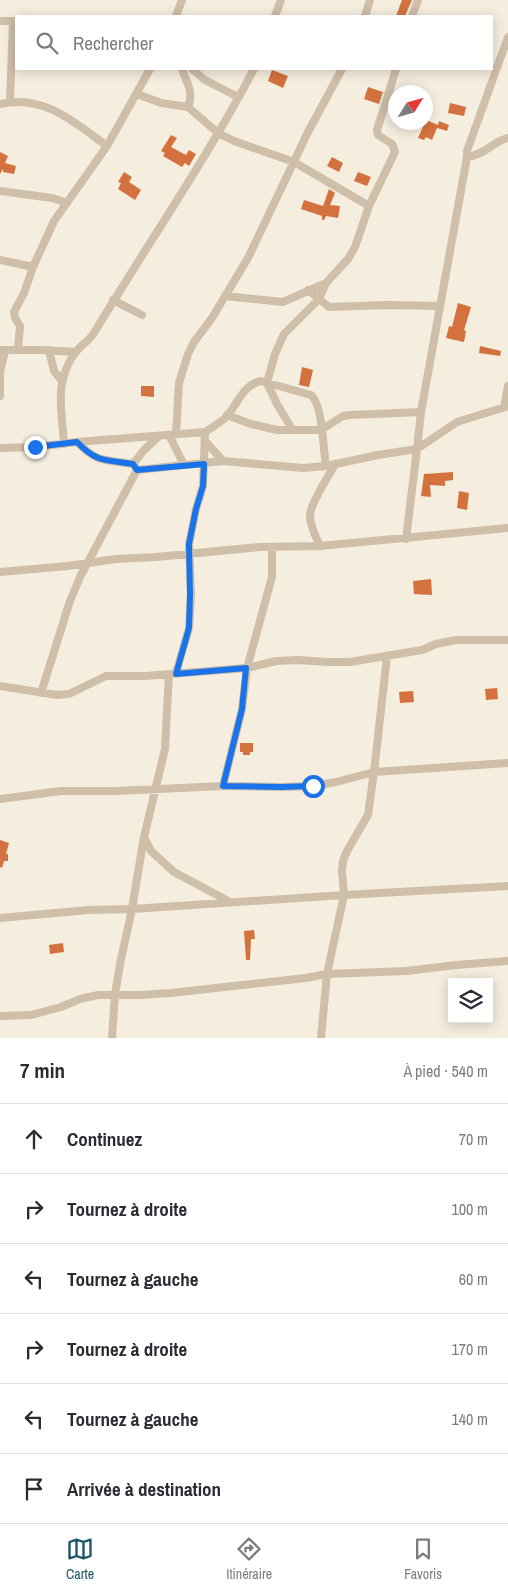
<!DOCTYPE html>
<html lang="fr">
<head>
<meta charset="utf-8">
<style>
  body { margin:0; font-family:"Archivo Narrow",sans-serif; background:#f2f2f3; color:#2b2b33 }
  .controls { position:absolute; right:15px; bottom:15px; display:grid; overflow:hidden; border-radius:0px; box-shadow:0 2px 12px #0003 }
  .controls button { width:45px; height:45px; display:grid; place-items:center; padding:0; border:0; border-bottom:1px solid #e1e1e2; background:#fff; color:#2b2b33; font:25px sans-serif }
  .compass { position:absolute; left:388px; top:85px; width:45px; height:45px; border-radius:50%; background:#fff; box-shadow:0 2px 12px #0003; rotate:53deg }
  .stop { position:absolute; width:15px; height:15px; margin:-11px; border:4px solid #1a73e8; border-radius:50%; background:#fff }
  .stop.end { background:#1a73e8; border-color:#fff; box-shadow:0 1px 5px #0008 }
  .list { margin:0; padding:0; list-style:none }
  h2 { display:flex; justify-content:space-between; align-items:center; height:65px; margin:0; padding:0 20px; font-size:21px }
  h2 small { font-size:16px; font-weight:400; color:#7c7c81 }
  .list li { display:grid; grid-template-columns:32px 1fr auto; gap:15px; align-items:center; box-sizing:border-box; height:70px; padding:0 20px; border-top:1px solid #e1e1e2 }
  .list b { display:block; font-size:19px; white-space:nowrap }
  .list em { font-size:16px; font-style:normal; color:#7c7c81 }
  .icon { flex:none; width:28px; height:28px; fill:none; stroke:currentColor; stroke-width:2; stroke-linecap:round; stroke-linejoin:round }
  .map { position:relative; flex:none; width:508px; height:1038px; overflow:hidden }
  .search { position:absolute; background:#fff; box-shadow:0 2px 12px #0003; left:15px; right:15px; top:15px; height:55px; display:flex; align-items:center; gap:12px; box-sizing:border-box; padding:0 18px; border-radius:0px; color:#7c7c81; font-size:19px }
  .sheet { height:485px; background:#fff }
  nav { display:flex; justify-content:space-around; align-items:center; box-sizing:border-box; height:70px; border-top:1px solid #e1e1e2; background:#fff; font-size:14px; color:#7c7c81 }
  nav a { display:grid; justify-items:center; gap:2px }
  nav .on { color:#195663 }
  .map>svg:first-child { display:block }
</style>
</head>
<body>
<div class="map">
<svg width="508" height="1038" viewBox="0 0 508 1038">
  <rect width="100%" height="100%" fill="#f5edde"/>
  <!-- building -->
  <path fill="#d3723e" d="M402 0H412L405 16H396Z
    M272 70 288 76 283 88 268 81Z
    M368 87 383 92 379 104 364 99Z
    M450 103 466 107 464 116 448 113Z
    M426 120 438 125 439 121 449 125 447 131 437 128 432 140 426 137 424 140 418 138Z
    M171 135 177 138 171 147 186 155 189 150 196 154 189 166 185 163 182 167 163 156 165 153 161 151Z
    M0 152 8 156 5 163 16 166 14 174 3 172V169L0 174Z
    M332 157 343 163 339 172 327 166Z
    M124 172 132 177 129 182 141 190 135 200 118 189 121 183 118 182Z
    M358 172 371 177 367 186 354 181Z
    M329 189 335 193 330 205 340 206 338 218 326 216 324 220H322V216L301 209 304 200 323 206Z
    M458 303 471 307 464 330 466 331 464 342 446 338 449 326 452 327Z
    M480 346 501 351 500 356 479 353Z
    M302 367 313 370 309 387 299 385Z
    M141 386H154V397L141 396Z
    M453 472V480L445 481V486L430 485 431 497 421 496 424 474Z
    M459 491 469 493 467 510 457 508Z
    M431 579 432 595 414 594 413 581Z
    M497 688 498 699 486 700 485 689Z
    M413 691 414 702 400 703 399 692Z
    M240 743H253V752H250V755H243V752H240Z
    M0 840 9 843 6 854H8V861H4L2 868 0 867Z
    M254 930 255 939H251L250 960H246L244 931Z
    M63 943 64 952 50 954 49 945Z"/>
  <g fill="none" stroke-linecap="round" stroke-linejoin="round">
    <!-- street -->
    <path stroke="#cfbea8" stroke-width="8" d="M176 16 182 0
      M275 16 281 0
      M365 16 370 0
      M412 16 418 0
      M0 21H16
      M182 69C187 84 194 91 188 107
      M192 69 205 80 238 97
      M137 94 161 103 188 107 218 133 234 141 294 162 369 206
      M10 102 13 21
      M0 104C44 94 74 122 107 146
      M467 157C483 156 494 141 508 138
      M0 191 52 198 67 203
      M0 260 33 267
      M308 290 329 307 387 305 440 306
      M225 296 283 302 326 283
      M113 300 142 315
      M18 349 20 326 15 318 14 312 24 293 33 267 54 221 107 146 150 69
      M0 350H42L75 352
      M49 350 54 371 62 381
      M0 396V372L5 351
      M504 407 508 386
      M227 415 251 424 277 430H321L343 416 350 415 421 412
      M292 429 277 404 267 383 275 354 284 334 319 299 326 283 348 259 355 247 369 206 395 152 392 144 378 135 377 130 396 69
      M176 434 179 383 188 354 194 342 212 318 248 258 308 132 342 69
      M169 435 184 465
      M205 441 223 461
      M77 442C98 464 106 459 133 464L137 470
      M64 444C63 426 58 396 63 379 65 371 70 359 76 352 81 345 89 341 94 333 147 245 206 160 254 69
      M0 448 35 447 77 442 205 432C213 427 222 422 228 415 238 403 243 385 261 381L311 395C323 405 323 449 326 466
      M133 464 144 450 159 436
      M137 470 223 461 303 468 326 466 378 455 417 449 457 422 508 406
      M406 539 417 449 421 412 467 157V151L508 37
      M320 546C316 537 310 526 310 516 309 506 330 474 335 464
      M0 572 68 566 116 559 156 557 260 547 320 546 508 528
      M176 673 189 628 191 595 189 544 196 509 203 486 205 432
      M0 686 57 695 69 694 106 676H145L234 669 247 668 276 661 298 660 327 662H350L422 650 436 644 456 640H508
      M41 693 70 601 80 577 137 470
      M223 786 242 709 247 668 272 577V547
      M0 799 61 791H116L223 786 281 787 313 786 336 782 374 772 508 763
      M144 837 151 851 174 872 230 902
      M0 918 88 910 132 909 344 895 508 886
      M0 1016 31 1015 61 1007 80 999 98 995H140L171 993 306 978 327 974 406 971 456 965 508 961
      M112 1038 115 994 121 959 132 909 144 837 165 749 169 674
      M321 1038 327 974 344 895 342 870 343 861 347 851 368 815 374 772 387 656"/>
  </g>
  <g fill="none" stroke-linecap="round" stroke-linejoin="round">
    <!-- route -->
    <path stroke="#1a73e8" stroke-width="6" d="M35 447 77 442C98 464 106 459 133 464L137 470 204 464 203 486 196 509 189 544 190 595 189 628 176 674 246 668 242 709 223 786 281 787 313 786"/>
  </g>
</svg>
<div class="controls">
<button><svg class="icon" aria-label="layers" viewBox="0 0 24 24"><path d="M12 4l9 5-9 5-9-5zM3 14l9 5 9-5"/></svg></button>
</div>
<svg class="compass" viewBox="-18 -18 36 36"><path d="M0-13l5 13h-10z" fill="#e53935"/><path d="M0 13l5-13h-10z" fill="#7c7c81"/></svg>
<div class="stop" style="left:313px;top:786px"></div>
<div class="stop end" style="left:35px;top:447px"></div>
<div class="search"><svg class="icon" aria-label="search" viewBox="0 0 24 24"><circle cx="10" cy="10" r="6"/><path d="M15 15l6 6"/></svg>Rechercher</div>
</div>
<section class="sheet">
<h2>7 min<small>À pied · 540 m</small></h2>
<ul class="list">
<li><svg class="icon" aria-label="ahead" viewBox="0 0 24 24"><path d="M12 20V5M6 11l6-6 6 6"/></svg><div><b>Continuez</b></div><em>70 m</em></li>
<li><svg class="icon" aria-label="right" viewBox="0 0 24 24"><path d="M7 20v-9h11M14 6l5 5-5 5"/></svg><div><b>Tournez à droite</b></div><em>100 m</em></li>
<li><svg class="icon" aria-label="left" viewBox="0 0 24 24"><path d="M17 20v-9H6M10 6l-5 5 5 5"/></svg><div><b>Tournez à gauche</b></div><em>60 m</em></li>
<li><svg class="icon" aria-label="right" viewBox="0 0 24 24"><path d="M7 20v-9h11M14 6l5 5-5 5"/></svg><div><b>Tournez à droite</b></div><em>170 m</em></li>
<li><svg class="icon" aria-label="left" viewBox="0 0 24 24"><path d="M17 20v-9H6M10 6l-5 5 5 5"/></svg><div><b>Tournez à gauche</b></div><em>140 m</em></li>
<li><svg class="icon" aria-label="arrive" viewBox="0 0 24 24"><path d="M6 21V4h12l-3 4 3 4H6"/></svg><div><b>Arrivée à destination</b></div></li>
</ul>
</section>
<nav>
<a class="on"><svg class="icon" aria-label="map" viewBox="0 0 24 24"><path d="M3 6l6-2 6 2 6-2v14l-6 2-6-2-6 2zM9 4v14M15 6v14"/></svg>Carte</a>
<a><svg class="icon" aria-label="directions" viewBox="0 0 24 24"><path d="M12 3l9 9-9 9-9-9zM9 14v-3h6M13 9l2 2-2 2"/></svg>Itinéraire</a>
<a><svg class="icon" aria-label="saved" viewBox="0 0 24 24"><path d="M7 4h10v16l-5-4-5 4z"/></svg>Favoris</a>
</nav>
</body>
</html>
